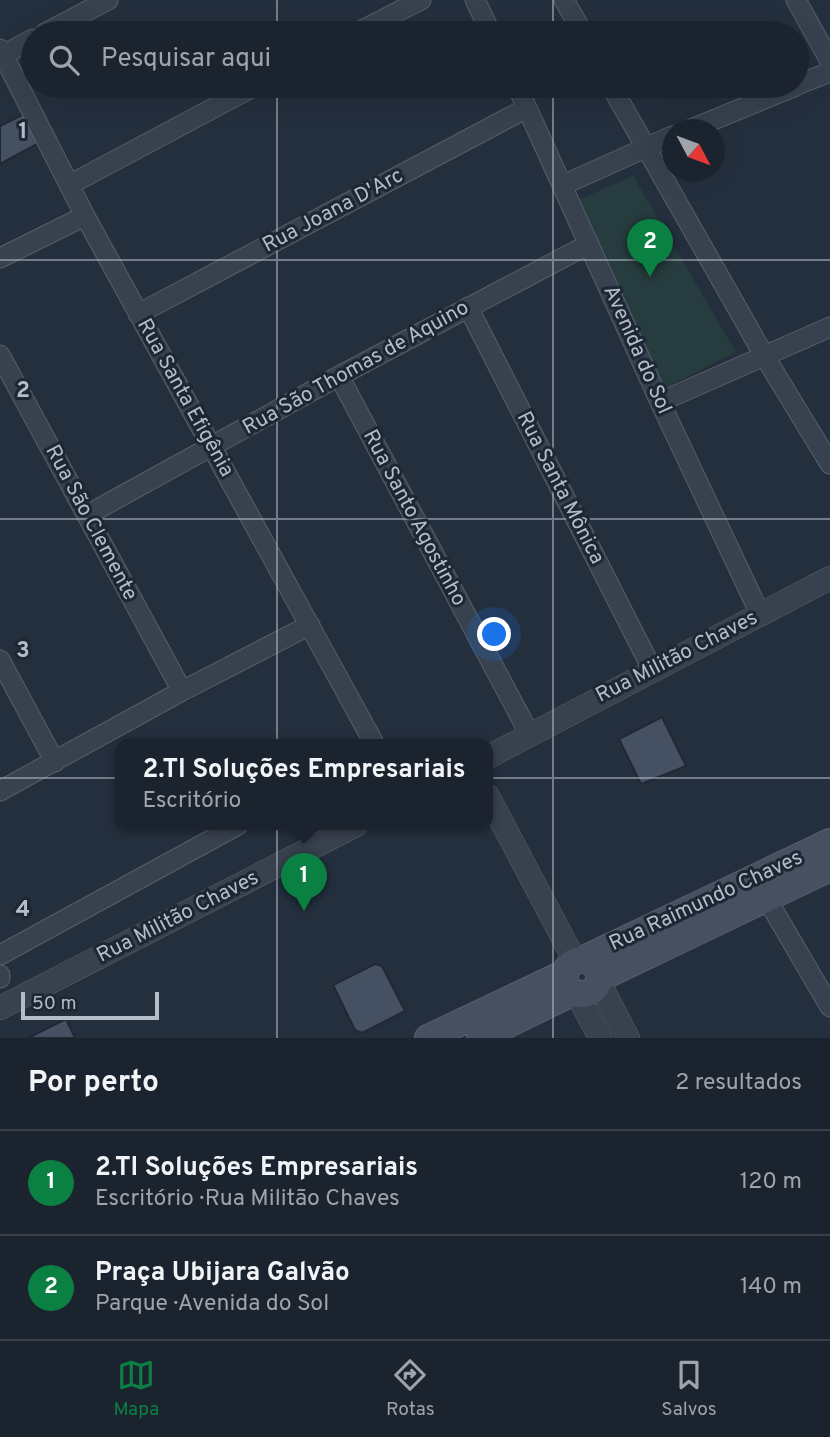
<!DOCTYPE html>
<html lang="pt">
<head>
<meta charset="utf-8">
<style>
  body { margin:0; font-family:Overpass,sans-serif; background:#242b36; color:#f1f3f6 }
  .compass { position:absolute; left:662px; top:119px; width:63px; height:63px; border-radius:50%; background:#1b232e; box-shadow:0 7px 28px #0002; rotate:131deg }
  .scale { position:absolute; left:21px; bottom:18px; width:138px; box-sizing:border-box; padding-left:7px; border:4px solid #b4bcc9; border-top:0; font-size:19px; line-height:24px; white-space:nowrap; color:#b4bcc9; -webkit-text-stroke:5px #1d2633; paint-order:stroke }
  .you { position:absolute; left:495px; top:635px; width:24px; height:24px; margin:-18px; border:5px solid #fff; border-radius:50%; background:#1a73e8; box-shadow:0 0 0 10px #1a73e833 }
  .badge { display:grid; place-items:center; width:46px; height:46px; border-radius:50%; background:#0b8043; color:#fff; font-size:23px; font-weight:700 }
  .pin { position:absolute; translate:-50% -58px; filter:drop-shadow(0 2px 4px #0008) }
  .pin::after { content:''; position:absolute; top:37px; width:24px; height:21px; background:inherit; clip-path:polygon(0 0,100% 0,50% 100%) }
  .popup { position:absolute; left:115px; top:739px; width:378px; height:91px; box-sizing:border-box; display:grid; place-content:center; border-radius:14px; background:#1b232e; filter:drop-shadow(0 2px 5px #0005); font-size:23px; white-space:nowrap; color:#a0a4aa }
  .popup b { font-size:26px; color:#f1f3f6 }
  .popup::after { content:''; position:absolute; left:50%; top:100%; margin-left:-14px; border:14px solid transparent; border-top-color:#1b232e }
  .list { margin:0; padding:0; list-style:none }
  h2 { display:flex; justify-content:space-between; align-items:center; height:91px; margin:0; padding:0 28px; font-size:30px }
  h2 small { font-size:23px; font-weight:400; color:#a0a4aa }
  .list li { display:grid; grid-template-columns:46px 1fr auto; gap:21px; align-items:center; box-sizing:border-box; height:105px; padding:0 28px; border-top:2px solid #39404a }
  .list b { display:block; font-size:26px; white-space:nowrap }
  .list p { margin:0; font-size:23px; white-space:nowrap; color:#a0a4aa }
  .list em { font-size:23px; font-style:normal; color:#a0a4aa }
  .icon { flex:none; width:38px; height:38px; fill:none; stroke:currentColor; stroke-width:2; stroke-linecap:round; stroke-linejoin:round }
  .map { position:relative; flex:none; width:830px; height:1038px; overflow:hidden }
  .search { position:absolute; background:#1b232e; box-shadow:0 7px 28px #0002; left:21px; right:21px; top:21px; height:77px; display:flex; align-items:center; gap:18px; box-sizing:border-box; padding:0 24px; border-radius:38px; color:#a0a4aa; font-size:26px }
  .sheet { height:301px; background:#1b232e }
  nav { display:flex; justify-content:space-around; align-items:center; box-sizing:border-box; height:98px; border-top:2px solid #39404a; background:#1b232e; font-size:19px; color:#a0a4aa }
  nav a { display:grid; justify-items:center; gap:4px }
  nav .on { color:#0b8043 }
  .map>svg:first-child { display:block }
</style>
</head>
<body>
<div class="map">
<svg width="830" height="1038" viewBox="0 0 830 1038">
  <rect width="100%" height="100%" fill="#242f3e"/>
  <!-- green -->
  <path fill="#263c3f" d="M633 176 736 352 661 390 573 202Z"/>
  <!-- building -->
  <path fill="#455162" stroke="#1f2835" stroke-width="2" d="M24 114 39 143 0 164V126Z
    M662 717 686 766 641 784 619 739Z
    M375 964 382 966 405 1011 362 1033 355 1030 333 985Z
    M66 1019 75 1038H28Z"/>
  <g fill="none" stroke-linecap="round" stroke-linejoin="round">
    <defs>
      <path id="minor" d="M475 0 491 33
        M564 0 583 33
        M796 0 830 61
        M45 33 108 0
        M356 33 421 0
        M0 49 85 216 375 745
        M3 55 33 39
        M797 85 830 72
        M517 86 660 402 760 614
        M611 86 765 357 830 464
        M689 130 796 86
        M69 185 255 86
        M563 185 672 136
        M0 258 85 216
        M468 307 652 669
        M138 314 527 108
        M0 355 182 691
        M339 376 530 735
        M660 402 830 327
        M87 515 339 376 589 244
        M0 660 55 762
        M0 791 182 691 310 625
        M760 887 830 1007
        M0 955 238 825
        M0 975V978"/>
      <path id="tertiary" d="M488 757 830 578
        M488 796 575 961
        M599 982 628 1038
        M577 994 600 1038
        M0 1008 356 825"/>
      <path id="secondary" d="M565 977a17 17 0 1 1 34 0a17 17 0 1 1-34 0Z
        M582 960 830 842
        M600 978 830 868
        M428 1038 565 973
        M480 1038 574 992"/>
    </defs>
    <!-- minor casing -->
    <use href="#minor" stroke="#565f6c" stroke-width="21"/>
    <!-- tertiary casing -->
    <use href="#tertiary" stroke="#565f6c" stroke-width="24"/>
    <!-- secondary casing -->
    <use href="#secondary" stroke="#565f6c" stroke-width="28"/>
    <!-- minor -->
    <use href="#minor" stroke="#38414e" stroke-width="19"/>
    <!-- tertiary -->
    <use href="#tertiary" stroke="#38414e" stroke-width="23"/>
    <!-- secondary -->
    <use href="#secondary" stroke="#465061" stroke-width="26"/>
  </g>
  <!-- grid -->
  <path fill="none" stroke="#b4bcc9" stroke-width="2" stroke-opacity="0.55" d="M277 0V33M553 0V33M277 86V1038M553 86V1038M0 260H830M0 519H830M0 778H830"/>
  <g text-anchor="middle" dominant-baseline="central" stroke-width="6" stroke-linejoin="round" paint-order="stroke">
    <!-- street labels -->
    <g font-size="21" fill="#b4bcc9" stroke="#1d2633">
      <text transform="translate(333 211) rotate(-28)">Rua Joana D'Arc</text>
      <text transform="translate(637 350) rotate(66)">Avenida do Sol</text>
      <text transform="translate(356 368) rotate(-29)">Rua São Thomas de Aquino</text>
      <text transform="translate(185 398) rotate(61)">Rua Santa Efigênia</text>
      <text transform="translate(560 488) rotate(63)">Rua Santa Mônica</text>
      <text transform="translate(414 518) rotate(62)">Rua Santo Agostinho</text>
      <text transform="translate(91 523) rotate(62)">Rua São Clemente</text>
      <text transform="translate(677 657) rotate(-27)">Rua Militão Chaves</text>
      <text transform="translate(706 901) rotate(-25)">Rua Raimundo Chaves</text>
      <text transform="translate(178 917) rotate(-27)">Rua Militão Chaves</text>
    </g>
  </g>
  <g font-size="23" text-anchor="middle" font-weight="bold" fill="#b4bcc9" stroke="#1d2633" stroke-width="6" stroke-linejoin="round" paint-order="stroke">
    <text x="23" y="138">1</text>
    <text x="23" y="397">2</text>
    <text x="23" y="657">3</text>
    <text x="23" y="916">4</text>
  </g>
</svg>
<svg class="compass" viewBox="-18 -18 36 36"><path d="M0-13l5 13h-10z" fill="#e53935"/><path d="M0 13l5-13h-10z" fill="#a0a4aa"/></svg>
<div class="scale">50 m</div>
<div class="you"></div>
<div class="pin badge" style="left:304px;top:911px">1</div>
<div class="popup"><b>2.TI Soluções Empresariais</b>Escritório</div>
<div class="pin badge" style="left:650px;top:277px">2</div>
<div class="search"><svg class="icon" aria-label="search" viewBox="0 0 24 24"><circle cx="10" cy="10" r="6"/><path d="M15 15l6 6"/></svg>Pesquisar aqui</div>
</div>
<section class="sheet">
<h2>Por perto<small>2 resultados</small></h2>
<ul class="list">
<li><span class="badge">1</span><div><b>2.TI Soluções Empresariais</b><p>Escritório · Rua Militão Chaves</p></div><em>120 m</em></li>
<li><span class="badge">2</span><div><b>Praça Ubijara Galvão</b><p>Parque · Avenida do Sol</p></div><em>140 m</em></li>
</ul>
</section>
<nav>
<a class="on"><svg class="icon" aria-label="map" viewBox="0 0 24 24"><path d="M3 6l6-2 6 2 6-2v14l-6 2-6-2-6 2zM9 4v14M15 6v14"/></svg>Mapa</a>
<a><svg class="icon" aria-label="directions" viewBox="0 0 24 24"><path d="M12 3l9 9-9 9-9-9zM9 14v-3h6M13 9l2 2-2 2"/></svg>Rotas</a>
<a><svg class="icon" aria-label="saved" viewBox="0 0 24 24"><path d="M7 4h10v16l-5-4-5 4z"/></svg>Salvos</a>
</nav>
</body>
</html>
